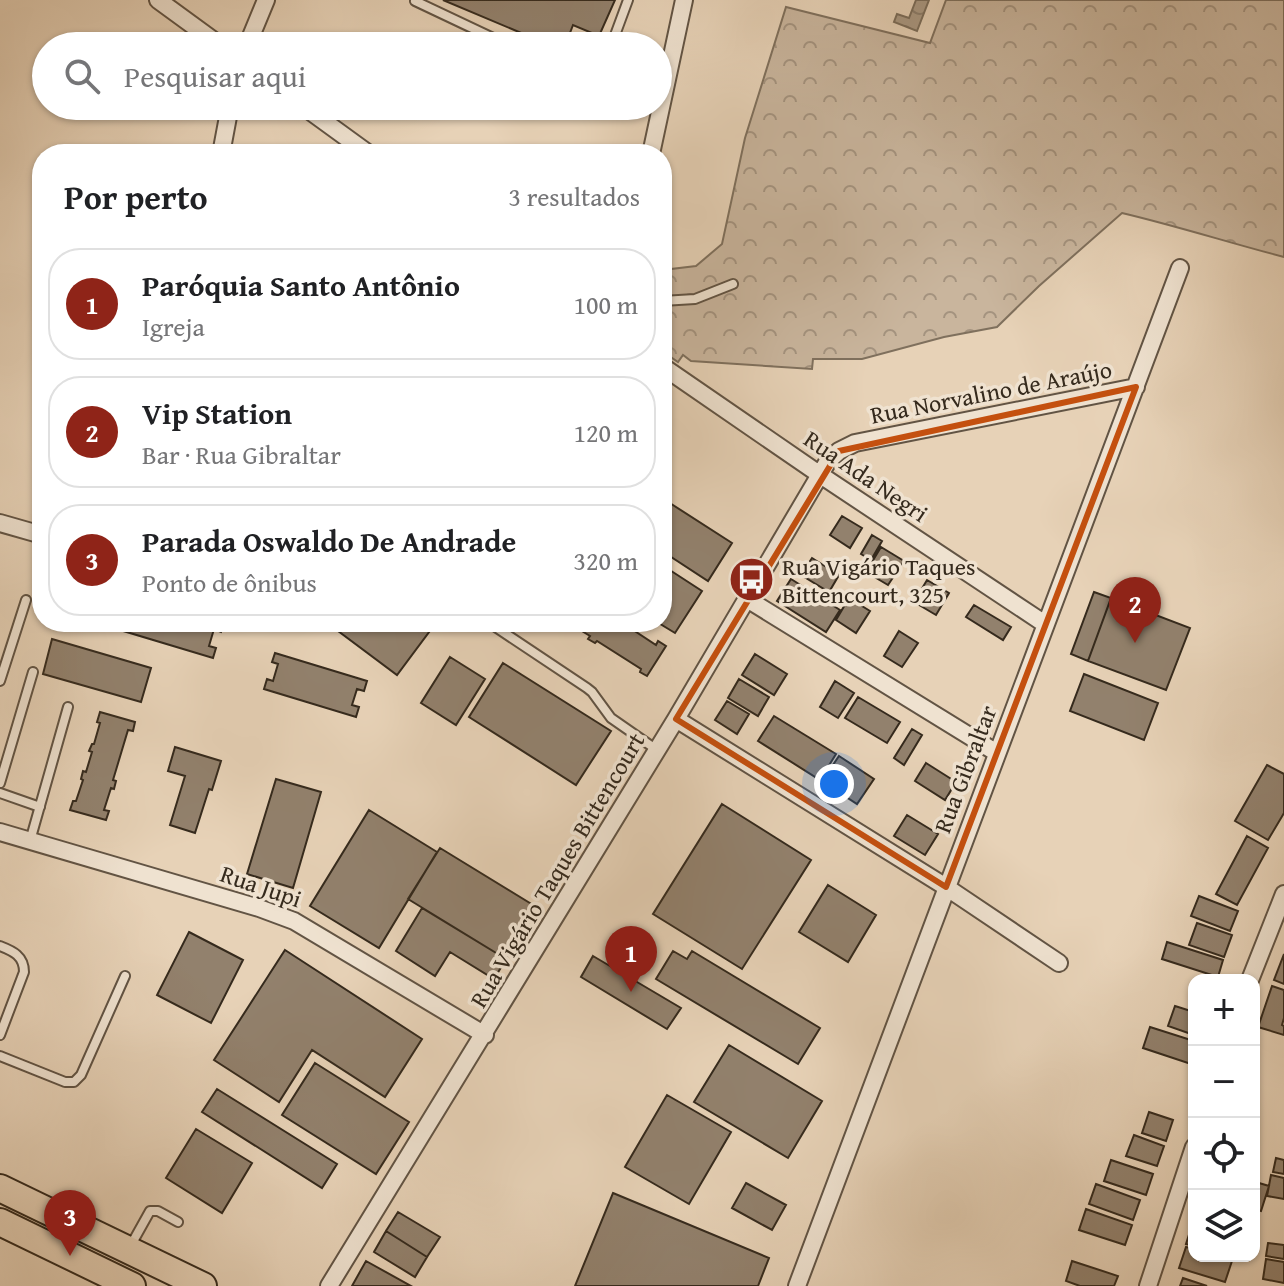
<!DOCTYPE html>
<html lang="pt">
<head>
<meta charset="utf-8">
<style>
  body { margin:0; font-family:"Gentium Book Plus",serif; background:#f2f2f2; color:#202124 }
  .controls { position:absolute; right:24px; bottom:24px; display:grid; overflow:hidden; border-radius:16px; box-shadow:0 2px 6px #0004 }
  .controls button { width:72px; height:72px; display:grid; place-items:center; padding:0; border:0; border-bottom:2px solid #e0e0e0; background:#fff; color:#202124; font:40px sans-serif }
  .you { position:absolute; left:834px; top:784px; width:28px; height:28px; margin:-20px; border:6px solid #fff; border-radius:50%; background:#1a73e8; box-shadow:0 0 0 12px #1a73e833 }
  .badge { display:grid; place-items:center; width:52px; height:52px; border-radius:50%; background:#8f2418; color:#fff; font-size:26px; font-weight:700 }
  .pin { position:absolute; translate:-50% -66px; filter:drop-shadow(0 2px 4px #0008) }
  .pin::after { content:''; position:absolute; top:42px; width:28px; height:24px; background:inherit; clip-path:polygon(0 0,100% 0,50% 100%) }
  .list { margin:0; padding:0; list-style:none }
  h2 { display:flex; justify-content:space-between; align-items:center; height:104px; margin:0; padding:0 32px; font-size:34px }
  h2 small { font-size:26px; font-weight:400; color:#757577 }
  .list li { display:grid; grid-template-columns:52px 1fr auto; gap:24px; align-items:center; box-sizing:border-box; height:112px; margin:0 16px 16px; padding:0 16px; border:2px solid #e0e0e0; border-radius:32px }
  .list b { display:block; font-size:30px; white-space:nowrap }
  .list p { margin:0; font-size:26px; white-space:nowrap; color:#757577 }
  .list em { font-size:26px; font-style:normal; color:#757577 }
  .icon { flex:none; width:44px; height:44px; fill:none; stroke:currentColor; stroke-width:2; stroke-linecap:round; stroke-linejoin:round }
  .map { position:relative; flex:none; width:1284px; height:1286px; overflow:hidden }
  .search { position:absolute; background:#fff; box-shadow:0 2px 6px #0004; left:32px; top:32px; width:640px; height:88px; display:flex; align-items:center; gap:20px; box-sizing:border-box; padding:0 28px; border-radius:44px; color:#757577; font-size:30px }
  .panel { position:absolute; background:#fff; box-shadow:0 2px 6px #0004; left:32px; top:144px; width:640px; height:488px; border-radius:32px }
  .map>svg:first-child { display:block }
</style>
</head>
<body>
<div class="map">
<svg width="1284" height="1286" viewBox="0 0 1284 1286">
  <defs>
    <pattern id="forest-crowns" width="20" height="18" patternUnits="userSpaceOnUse" patternTransform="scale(2)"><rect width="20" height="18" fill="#c9b59d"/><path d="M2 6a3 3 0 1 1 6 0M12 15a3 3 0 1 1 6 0" fill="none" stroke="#a4937f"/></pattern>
    <pattern id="water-waves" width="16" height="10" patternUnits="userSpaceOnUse" patternTransform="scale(2)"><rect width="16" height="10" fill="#aa9983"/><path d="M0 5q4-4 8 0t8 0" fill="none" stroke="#8b7d6b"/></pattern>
  </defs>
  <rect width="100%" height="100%" fill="#e7d2b7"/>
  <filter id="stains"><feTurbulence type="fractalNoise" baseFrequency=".0025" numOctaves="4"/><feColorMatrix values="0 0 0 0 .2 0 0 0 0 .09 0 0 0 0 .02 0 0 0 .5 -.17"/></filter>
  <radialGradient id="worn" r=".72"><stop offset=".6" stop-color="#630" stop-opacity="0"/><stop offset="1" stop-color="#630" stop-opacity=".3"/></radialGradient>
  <!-- forest -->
  <path fill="url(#forest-crowns)" stroke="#7f705d" stroke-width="2" d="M946 0H1284V257C1230 243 1177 226 1122 213L1039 286 997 327 944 337 862 359H813L812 369 691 361 683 355 678 362 662 351V311L669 307C667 293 660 284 663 270L696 266 722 244 745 138 786 7 930 43Z"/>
  <!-- water -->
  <path fill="url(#water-waves)" stroke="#7b6d5a" stroke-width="2" d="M916 0H929L917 31 894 22 897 14 909 18Z"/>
  <!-- building -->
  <path fill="#92816d" stroke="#352a1d" stroke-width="2" d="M443 0H615L599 36 573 25 565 46H552Z
    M662 498 732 543 708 581 662 551Z
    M842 516 862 528 850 548 830 535Z
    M872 535 882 541 871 560 861 554Z
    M881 547 904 561 888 585 866 572Z
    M812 558 839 575 829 592 801 575Z
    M662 565 702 591 675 633 657 622H662Z
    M791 579 840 610 826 632 777 601Z
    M927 580 949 593 936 615 914 602Z
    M1094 592 1111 598 1088 661 1071 654Z
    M849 598 870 611 856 633 836 620Z
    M1111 598 1190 628 1166 690 1088 661Z
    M974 605 1011 627 1003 640 966 617Z
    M123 622H222L224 623 221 632 214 629 209 646 216 648 213 658 120 630Z
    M326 622H433L435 624 397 675Z
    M565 622H621L656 645 658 641 666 646 647 676 640 672 641 669 597 641 595 643 588 639 590 636 572 625 570 627Z
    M899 631 918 643 902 667 884 656Z
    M52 639 151 668 141 702 43 674Z
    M275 653 367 681 364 691 357 689 352 705 359 707 356 717 264 689 267 679 273 681 278 664 272 662Z
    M755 654 787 674 774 695 742 675Z
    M450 657 485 679 456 725 421 703Z
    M503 663 611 731 576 785 469 717Z
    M1084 674 1158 703 1144 740 1070 711Z
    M739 679 769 697 758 716 728 698Z
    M835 681 854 693 838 718 820 707Z
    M858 697 900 722 887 743 845 718Z
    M727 701 749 714 737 734 715 720Z
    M100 712 135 722 133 731 128 730 113 780 116 781 114 789 111 788 104 810 109 811 106 820 70 810 73 801H76L83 780 81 779 83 771 86 772 92 752 89 751 92 744H94L100 723 97 722Z
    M774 716 836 754 820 780 758 741Z
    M912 729 922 735 904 765 894 758Z
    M175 747 221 761 212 790 209 789 195 833 170 825 185 776 168 771Z
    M839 756 874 779 857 804 822 781Z
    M926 763 956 782 945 800 915 781Z
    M1267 765 1284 774V813L1268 840 1235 821Z
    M276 779 321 792 293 888 247 874Z
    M722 804 811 860 742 969 653 914Z
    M369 810 437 852 379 948 310 906Z
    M907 815 938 834 925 855 894 836Z
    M1247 836 1268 848 1237 905 1216 894Z
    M440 848 538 908 506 959 408 899Z
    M828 885 876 915 848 962 799 932Z
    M1199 896 1238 911 1230 931 1191 916Z
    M422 908 506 959 494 979 450 952 435 976 396 951Z
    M1197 923 1232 935 1224 957 1189 945Z
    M189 932 243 960 211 1023 157 995Z
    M1167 942 1223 960 1218 977 1162 959Z
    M285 950 422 1039 385 1097 312 1050 279 1102 214 1060Z
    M673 951 687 959 692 951 820 1028 798 1064 656 979Z
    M1284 954V984L1274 980Z
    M593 956 681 1008 667 1029 581 977Z
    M1272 986 1284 990V1018L1282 1025 1284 1026V1035L1258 1027Z
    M1175 1006 1194 1012V1035L1168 1026Z
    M1150 1027 1194 1041V1055L1191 1064 1143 1048Z
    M729 1045 822 1101 788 1158 694 1102Z
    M315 1063 409 1122 376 1174 282 1115Z
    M217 1089 337 1164 322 1188 202 1112Z
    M667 1095 731 1132 689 1204 625 1167Z
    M1149 1112 1173 1120 1166 1141 1142 1133Z
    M196 1129 252 1163 222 1213 166 1178Z
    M1134 1135 1164 1146 1157 1166 1126 1156Z
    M1276 1158 1284 1160V1174L1273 1172Z
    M1111 1160 1153 1174 1146 1195 1104 1181Z
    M1271 1175 1284 1178V1199L1267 1196Z
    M746 1183 786 1205 772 1230 732 1208Z
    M1259 1183 1269 1186 1261 1211 1254 1209V1198Z
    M1096 1184 1140 1200 1133 1220 1089 1204Z
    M613 1193 769 1258 758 1286H575Z
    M1086 1209 1132 1225 1125 1245 1079 1230Z
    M398 1212 440 1237 427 1257 386 1231Z
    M1193 1222H1194V1246L1186 1244Z
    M386 1231 427 1257 415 1277 374 1252Z
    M1268 1243 1284 1245V1259L1266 1256Z
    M1186 1247 1194 1249V1256H1215L1232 1261 1225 1282 1179 1268Z
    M1266 1259 1284 1262V1283L1263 1279Z
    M366 1261 411 1286H352Z
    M1072 1261 1118 1276 1114 1286H1080L1066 1281Z
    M1183 1278 1207 1286H1180Z"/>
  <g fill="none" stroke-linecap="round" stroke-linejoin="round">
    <defs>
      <path id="lane" d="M415 1 510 46
        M611 46 628 0
        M662 301 695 299 733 284
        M488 622 587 688 592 692 611 718 657 750
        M0 681 26 600
        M0 783 33 672
        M0 793 40 807
        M30 841 68 707
        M0 946C13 951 24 956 24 972L0 1035
        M0 1056 65 1082H74L81 1075 125 976
        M131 1245 150 1211H158L178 1222"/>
      <path id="street" d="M158 0 221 46
        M247 46 266 0
        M303 106 369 154
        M221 154 230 106
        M651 154 684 0
        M662 366 819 474 1045 624
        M0 523 42 535
        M747 599 997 753
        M676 719 946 887 1059 963
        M0 832 259 908 294 921 485 1035
        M1250 980 1284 894
        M329 1286 676 719 828 461 839 451 855 443 1136 387
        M797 1286 1180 268
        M1148 1286 1194 1147"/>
      <path id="primary" d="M0 1188 203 1286
        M0 1222 132 1286"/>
    </defs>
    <!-- lane casing -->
    <use href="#lane" stroke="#625444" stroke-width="12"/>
    <!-- street casing -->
    <use href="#street" stroke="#625444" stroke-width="20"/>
    <!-- primary casing -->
    <use href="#primary" stroke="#352a1d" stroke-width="30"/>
    <!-- lane -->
    <use href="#lane" stroke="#efe2d0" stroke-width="8"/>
    <!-- street -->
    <use href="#street" stroke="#efe2d0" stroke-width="16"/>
    <!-- primary -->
    <use href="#primary" stroke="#e7d2b7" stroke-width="26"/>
  </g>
  <!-- marked area -->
  <path fill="none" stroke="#c4500f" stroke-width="6" stroke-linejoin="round" d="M1136 387 946 887 676 719 839 451Z"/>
  <!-- icons -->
  <defs>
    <symbol id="bus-disc" viewBox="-11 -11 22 22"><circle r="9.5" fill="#8f2418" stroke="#efe2d0"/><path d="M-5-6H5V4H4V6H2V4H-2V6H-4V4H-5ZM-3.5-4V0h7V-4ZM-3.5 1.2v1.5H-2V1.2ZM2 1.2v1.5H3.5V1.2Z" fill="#fff"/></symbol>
  </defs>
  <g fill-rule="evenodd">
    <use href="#bus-disc" x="726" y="554" width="51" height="51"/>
  </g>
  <g text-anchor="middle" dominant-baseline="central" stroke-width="7" stroke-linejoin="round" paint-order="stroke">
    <!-- street labels -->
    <g font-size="24" fill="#352a1d" stroke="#efe2d0">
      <text transform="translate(991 392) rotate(-11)">Rua Norvalino de Araújo</text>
      <text transform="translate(866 476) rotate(34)">Rua Ada Negri</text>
      <text transform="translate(965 769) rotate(-69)">Rua Gibraltar</text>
      <text transform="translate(557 870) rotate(-59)">Rua Vigário Taques Bittencourt</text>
      <text transform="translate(261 886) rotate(19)">Rua Jupi</text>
    </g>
    <!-- poi labels -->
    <g font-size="24" fill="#352a1d" stroke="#efe2d0" text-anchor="start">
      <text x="782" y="566">Rua Vigário Taques<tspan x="782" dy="28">Bittencourt, 325</tspan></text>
    </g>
  </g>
  <rect width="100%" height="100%" filter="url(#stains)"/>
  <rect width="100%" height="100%" fill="url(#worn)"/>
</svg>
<div class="controls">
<button>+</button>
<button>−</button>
<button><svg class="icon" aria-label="locate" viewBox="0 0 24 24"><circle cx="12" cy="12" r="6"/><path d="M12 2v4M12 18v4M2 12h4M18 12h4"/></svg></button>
<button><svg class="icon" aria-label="layers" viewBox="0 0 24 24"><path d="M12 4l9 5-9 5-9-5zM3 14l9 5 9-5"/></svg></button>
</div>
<div class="you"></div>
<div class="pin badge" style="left:631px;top:992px">1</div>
<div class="pin badge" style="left:1135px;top:643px">2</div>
<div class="pin badge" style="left:70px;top:1256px">3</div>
<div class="search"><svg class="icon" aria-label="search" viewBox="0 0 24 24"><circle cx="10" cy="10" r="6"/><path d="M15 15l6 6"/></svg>Pesquisar aqui</div>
<section class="panel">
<h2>Por perto<small>3 resultados</small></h2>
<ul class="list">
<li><span class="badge">1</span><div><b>Paróquia Santo Antônio</b><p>Igreja</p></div><em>100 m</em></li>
<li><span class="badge">2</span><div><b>Vip Station</b><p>Bar · Rua Gibraltar</p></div><em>120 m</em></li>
<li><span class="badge">3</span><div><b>Parada Oswaldo De Andrade</b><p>Ponto de ônibus</p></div><em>320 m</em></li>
</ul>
</section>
</div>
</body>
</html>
